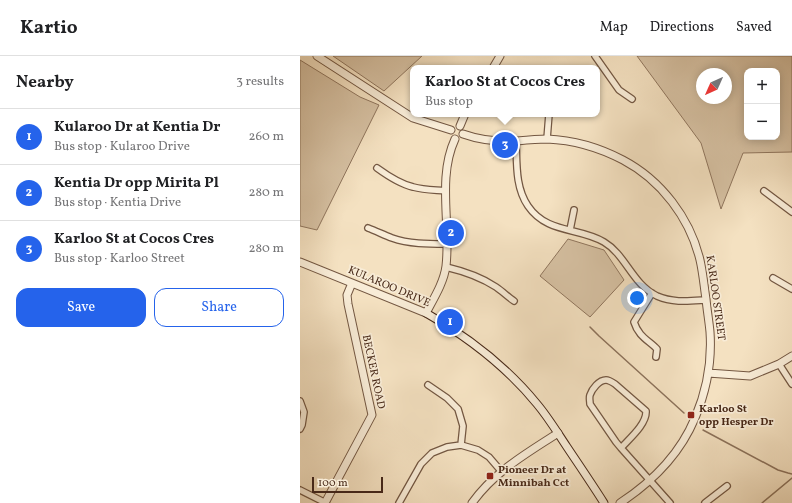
<!DOCTYPE html>
<html lang="en">
<head>
<meta charset="utf-8">
<style>
  body { margin:0; font-family:Vollkorn,serif; background:#f2f2f2; color:#202124 }
  .controls { position:absolute; right:12px; top:12px; display:grid; overflow:hidden; border-radius:8px; box-shadow:0 2px 10px #0003 }
  .controls button { width:36px; height:36px; display:grid; place-items:center; padding:0; border:0; border-bottom:1px solid #e0e0e0; background:#fff; color:#202124; font:20px sans-serif }
  .compass { position:absolute; left:396px; top:12px; width:36px; height:36px; border-radius:50%; background:#fff; box-shadow:0 2px 10px #0003; rotate:225deg }
  .scale { position:absolute; left:12px; bottom:10px; width:71px; box-sizing:border-box; padding-left:4px; border:2px solid #482918; border-top:0; font-size:11px; line-height:14px; white-space:nowrap; color:#482918; -webkit-text-stroke:3px #f8ecd7; paint-order:stroke }
  .you { position:absolute; left:337px; top:242px; width:14px; height:14px; margin:-10px; border:3px solid #fff; border-radius:50%; background:#1a73e8; box-shadow:0 0 0 6px #1a73e833 }
  .badge { display:grid; place-items:center; width:26px; height:26px; border-radius:50%; background:#2563eb; color:#fff; font-size:13px; font-weight:700 }
  .pin { position:absolute; translate:-50% -50%; border:2px solid #fff; box-shadow:0 1px 4px #0006 }
  .popup { position:absolute; left:110px; top:9px; width:190px; height:52px; box-sizing:border-box; display:grid; place-content:center; border-radius:8px; background:#fff; filter:drop-shadow(0 1px 3px #0005); font-size:13px; white-space:nowrap; color:#757577 }
  .popup b { font-size:15px; color:#202124 }
  .popup::after { content:''; position:absolute; left:50%; top:100%; margin-left:-8px; border:8px solid transparent; border-top-color:#fff }
  .list { margin:0; padding:0; list-style:none }
  h2 { display:flex; justify-content:space-between; align-items:center; height:52px; margin:0; padding:0 16px; font-size:17px }
  h2 small { font-size:13px; font-weight:400; color:#757577 }
  .list li { display:grid; grid-template-columns:26px 1fr auto; gap:12px; align-items:center; box-sizing:border-box; height:56px; padding:0 16px; border-top:1px solid #e0e0e0 }
  .list b { display:block; font-size:15px; white-space:nowrap }
  .list p { margin:0; font-size:13px; white-space:nowrap; color:#757577 }
  .list em { font-size:13px; font-style:normal; color:#757577 }
  .actions { display:flex; gap:8px; padding:12px 16px }
  .actions a { flex:1; padding:9px 0; border:1px solid #2563eb; border-radius:12px; text-align:center; font-size:14px; color:#2563eb }
  .actions .main { background:#2563eb; color:#fff }
  .map { position:relative; flex:none; width:492px; height:447px; overflow:hidden }
  header { display:flex; align-items:center; gap:24px; box-sizing:border-box; height:56px; padding:0 20px; background:#fff; border-bottom:1px solid #e0e0e0 }
  header strong { font-size:19px }
  nav { display:flex; gap:22px; margin-inline-start:auto; font-size:14px }
  main { display:flex }
  aside { flex:1; background:#fff }
  .map>svg:first-child { display:block }
</style>
</head>
<body>
<header>
<strong>Kartio</strong>
<nav><a>Map</a><a>Directions</a><a>Saved</a></nav>
</header>
<main>
<aside>
<h2>Nearby<small>3 results</small></h2>
<ul class="list">
<li><span class="badge">1</span><div><b>Kularoo Dr at Kentia Dr</b><p>Bus stop · Kularoo Drive</p></div><em>260 m</em></li>
<li><span class="badge">2</span><div><b>Kentia Dr opp Mirita Pl</b><p>Bus stop · Kentia Drive</p></div><em>280 m</em></li>
<li><span class="badge">3</span><div><b>Karloo St at Cocos Cres</b><p>Bus stop · Karloo Street</p></div><em>280 m</em></li>
</ul>
<div class="actions"><a class="main">Save</a><a>Share</a></div>
</aside>
<div class="map">
<svg width="492" height="447" viewBox="0 0 492 447">
  <rect width="100%" height="100%" fill="#f4e1c1"/>
  <filter id="stains"><feTurbulence type="fractalNoise" baseFrequency=".005" numOctaves="4"/><feColorMatrix values="0 0 0 0 .2 0 0 0 0 .09 0 0 0 0 .02 0 0 0 .5 -.17"/></filter>
  <radialGradient id="worn" r=".72"><stop offset=".6" stop-color="#630" stop-opacity="0"/><stop offset="1" stop-color="#630" stop-opacity=".3"/></radialGradient>
  <!-- green -->
  <path fill="#d7c2a4" stroke="#90765e" fill-rule="evenodd" d="M33 0H122L84 35Z
    M337 0H492V96L443 97 421 153 401 87ZM447 15H477V81H447ZM402 18H426V42H402Z
    M0 4 60 41 79 49 17 174 0 170Z
    M268 183 304 194 324 224 290 261 240 220Z"/>
  <g fill="none" stroke-linecap="round" stroke-linejoin="round">
    <!-- stream -->
    <path stroke="#8c725b" stroke-width="1.5" d="M290 271 299 280 384 357
      M403 374 478 414 488 417 492 418
      M462 447 492 422"/>
    <defs>
      <path id="minor" d="M295 0 319 34 332 43
        M247 83 249 58
        M216 85C217 107 215 131 228 150 247 178 279 171 304 186 326 199 332 228 357 240 373 247 389 245 406 244
        M77 112C88 120 100 128 113 131 124 134 135 134 145 135
        M464 135 492 156
        M68 172C76 175 84 179 92 182 109 188 128 188 146 188
        M270 174 274 154
        M146 211C163 215 181 221 196 231 202 235 208 241 214 245
        M473 222 492 233
        M352 237 334 266C338 279 346 283 355 291L357 293 356 301
        M479 308 492 328
        M128 329 147 342 158 353 163 370 161 389
        M0 345 4 356 2 369 0 373
        M321 392 316 386 290 348C290 345 289 342 290 339 292 333 299 324 306 324 309 324 312 326 315 328L346 355C347 368 329 383 321 392L370 447
        M0 434 26 447
        M99 447 121 408 132 397 147 391 161 389 178 394 189 401 201 415
        M405 447 427 430"/>
      <path id="tertiary" d="M17 0 113 62 151 74
        M193 12 200 0
        M160 70 165 58
        M163 78C180 84 199 86 217 85 227 84 237 83 247 83 273 84 300 92 323 104 361 124 390 162 400 204 403 217 404 230 406 243 407 254 409 265 410 276 412 305 406 336 395 362 380 398 352 426 320 447
        M0 206 126 257C134 242 144 226 146 210 151 168 137 122 155 83
        M408 317 450 320 479 308 492 300
        M25 447 72 359 48 248 47 239 52 227
        M172 447C195 415 226 398 258 377"/>
      <path id="secondary" d="M126 257C168 281 206 310 237 348 248 361 257 376 267 391 279 409 292 428 304 447"/>
    </defs>
    <!-- minor casing -->
    <use href="#minor" stroke="#735742" stroke-width="8"/>
    <!-- tertiary casing -->
    <use href="#tertiary" stroke="#735742" stroke-width="9"/>
    <!-- secondary casing -->
    <use href="#secondary" stroke="#482918" stroke-width="9"/>
    <!-- minor -->
    <use href="#minor" stroke="#f8ecd7" stroke-width="5.5"/>
    <!-- tertiary -->
    <use href="#tertiary" stroke="#f8ecd7" stroke-width="7"/>
    <!-- secondary -->
    <use href="#secondary" stroke="#f8ecd7" stroke-width="7"/>
  </g>
  <!-- markers -->
  <g fill="#8f2418" stroke="#f8ecd7" stroke-width="1.5">
    <rect x="387" y="355" width="8" height="8" rx="2"/>
    <rect x="186" y="416" width="8" height="8" rx="2"/>
  </g>
  <g text-anchor="middle" dominant-baseline="central" stroke-width="3.5" stroke-linejoin="round" paint-order="stroke">
    <!-- street labels -->
    <g font-size="11" fill="#482918" stroke="#f8ecd7">
      <text transform="translate(89 231) rotate(23)">KULAROO DRIVE</text>
      <text transform="translate(415 242) rotate(82)">KARLOO STREET</text>
      <text transform="translate(73 316) rotate(78)">BECKER ROAD</text>
    </g>
    <!-- poi labels -->
    <g font-size="11" font-weight="bold" fill="#482918" stroke="#f8ecd7" text-anchor="start">
      <text x="399" y="353">Karloo St<tspan x="399" dy="13">opp Hesper Dr</tspan></text>
      <text x="198" y="414">Pioneer Dr at<tspan x="198" dy="13">Minnibah Cct</tspan></text>
    </g>
  </g>
  <rect width="100%" height="100%" filter="url(#stains)"/>
  <rect width="100%" height="100%" fill="url(#worn)"/>
</svg>
<div class="controls">
<button>+</button>
<button>−</button>
</div>
<svg class="compass" viewBox="-18 -18 36 36"><path d="M0-13l5 13h-10z" fill="#e53935"/><path d="M0 13l5-13h-10z" fill="#757577"/></svg>
<div class="scale">100 m</div>
<div class="you"></div>
<div class="pin badge" style="left:150px;top:266px">1</div>
<div class="pin badge" style="left:151px;top:177px">2</div>
<div class="pin badge" style="left:205px;top:89px">3</div>
<div class="popup"><b>Karloo St at Cocos Cres</b>Bus stop</div>
</div>
</main>
</body>
</html>
